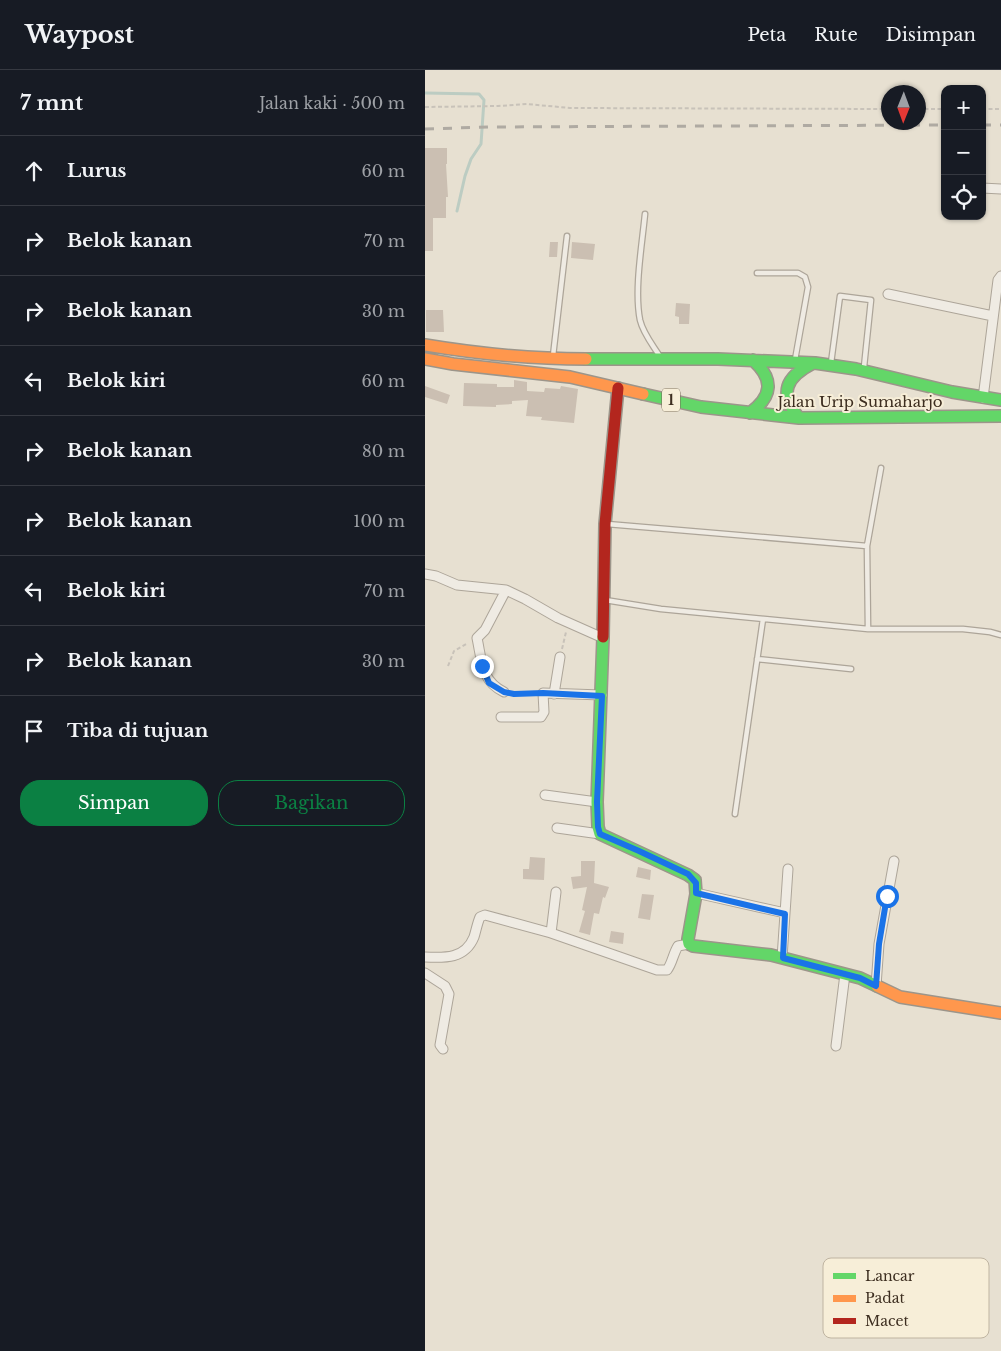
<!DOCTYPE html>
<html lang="id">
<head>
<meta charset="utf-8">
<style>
  body { margin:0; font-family:"Libre Baskerville",serif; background:#20242c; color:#f1f3f6 }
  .controls { position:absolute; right:15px; top:15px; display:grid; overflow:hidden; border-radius:10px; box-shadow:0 1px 4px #0004 }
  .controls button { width:45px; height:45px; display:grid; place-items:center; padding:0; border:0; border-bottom:1px solid #363941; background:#171b24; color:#f1f3f6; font:25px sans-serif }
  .compass { position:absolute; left:456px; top:15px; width:45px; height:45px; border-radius:50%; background:#171b24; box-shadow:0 1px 4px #0004; rotate:181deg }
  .stop { position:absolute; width:15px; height:15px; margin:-11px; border:4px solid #1a73e8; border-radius:50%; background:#fff }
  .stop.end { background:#1a73e8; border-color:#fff; box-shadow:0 1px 5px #0008 }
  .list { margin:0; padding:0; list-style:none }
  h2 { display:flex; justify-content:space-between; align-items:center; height:65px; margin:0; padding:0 20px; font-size:21px }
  h2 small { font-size:16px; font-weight:400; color:#9ea1a6 }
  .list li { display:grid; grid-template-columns:32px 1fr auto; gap:15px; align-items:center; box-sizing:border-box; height:70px; padding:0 20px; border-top:1px solid #363941 }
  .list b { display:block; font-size:19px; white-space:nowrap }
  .list em { font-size:16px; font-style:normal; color:#9ea1a6 }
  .actions { display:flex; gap:10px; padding:15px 20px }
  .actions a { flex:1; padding:11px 0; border:1px solid #0b8043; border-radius:20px; text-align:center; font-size:18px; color:#0b8043 }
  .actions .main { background:#0b8043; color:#fff }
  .icon { flex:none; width:28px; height:28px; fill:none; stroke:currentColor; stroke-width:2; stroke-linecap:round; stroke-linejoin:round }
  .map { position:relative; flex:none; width:576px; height:1281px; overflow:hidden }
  header { display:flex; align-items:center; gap:30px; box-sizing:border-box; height:70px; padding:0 25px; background:#171b24; border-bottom:1px solid #363941 }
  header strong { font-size:24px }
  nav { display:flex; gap:28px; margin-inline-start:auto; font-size:18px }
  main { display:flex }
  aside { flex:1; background:#171b24 }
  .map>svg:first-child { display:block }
</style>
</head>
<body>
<header>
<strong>Waypost</strong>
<nav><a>Peta</a><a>Rute</a><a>Disimpan</a></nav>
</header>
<main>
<aside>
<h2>7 mnt<small>Jalan kaki · 500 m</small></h2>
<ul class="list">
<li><svg class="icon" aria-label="ahead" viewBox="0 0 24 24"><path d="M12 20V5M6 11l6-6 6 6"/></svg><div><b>Lurus</b></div><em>60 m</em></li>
<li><svg class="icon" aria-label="right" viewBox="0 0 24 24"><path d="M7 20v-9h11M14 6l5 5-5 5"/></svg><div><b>Belok kanan</b></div><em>70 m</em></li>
<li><svg class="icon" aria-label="right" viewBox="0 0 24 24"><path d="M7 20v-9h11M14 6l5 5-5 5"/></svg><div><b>Belok kanan</b></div><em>30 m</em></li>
<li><svg class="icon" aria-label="left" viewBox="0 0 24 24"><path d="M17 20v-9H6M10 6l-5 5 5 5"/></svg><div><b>Belok kiri</b></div><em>60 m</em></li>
<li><svg class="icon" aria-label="right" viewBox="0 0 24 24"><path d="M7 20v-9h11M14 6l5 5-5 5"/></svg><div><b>Belok kanan</b></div><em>80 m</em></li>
<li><svg class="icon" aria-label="right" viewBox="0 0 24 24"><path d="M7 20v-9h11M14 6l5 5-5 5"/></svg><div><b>Belok kanan</b></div><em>100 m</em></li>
<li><svg class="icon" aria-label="left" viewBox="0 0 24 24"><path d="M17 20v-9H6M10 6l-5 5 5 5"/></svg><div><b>Belok kiri</b></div><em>70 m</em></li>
<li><svg class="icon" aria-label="right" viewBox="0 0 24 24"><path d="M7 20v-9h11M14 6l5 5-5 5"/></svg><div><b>Belok kanan</b></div><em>30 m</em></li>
<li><svg class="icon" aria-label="arrive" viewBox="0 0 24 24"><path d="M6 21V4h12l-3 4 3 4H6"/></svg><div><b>Tiba di tujuan</b></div></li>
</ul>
<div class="actions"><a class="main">Simpan</a><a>Bagikan</a></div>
</aside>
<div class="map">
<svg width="576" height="1281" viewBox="0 0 576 1281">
  <rect width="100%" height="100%" fill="#e7e0d1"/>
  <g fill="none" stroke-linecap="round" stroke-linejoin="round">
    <!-- stream -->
    <path stroke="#bcccc2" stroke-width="3" d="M0 23 54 24 59 30 56 74 46 89 40 106 32 141"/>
  </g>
  <!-- building -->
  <path fill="#cbbfb2" d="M0 78H22V94H21L23 127H21V148H8V181H0Z
    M125 172H133L132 187H124Z
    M147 172 170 174 168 190 146 188Z
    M251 233 265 234 264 254H254V247L250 246Z
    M1 240H18L19 262H1Z
    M89 310 102 312V321L119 322 120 318 135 319 136 316 153 319 149 353 116 350 117 347 101 346 103 330 87 331V334L71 335V337L38 336 39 313 72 314V317H89Z
    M0 316 25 325 22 334 0 327Z
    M105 787 120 788 119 810 98 809V799H104Z
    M156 791H170L169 813 184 817 180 828 178 827 174 844 169 843 165 865 154 862 160 841 157 840 162 817 148 819 146 807 156 806Z
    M213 797 226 800 225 810 211 807Z
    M217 824 229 825 225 850 213 848Z
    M186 861 199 863 198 874 184 872Z"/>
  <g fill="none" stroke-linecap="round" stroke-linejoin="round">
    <defs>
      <path id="lane" d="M220 144C217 175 209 220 215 250 218 263 227 274 234 285
        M332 203H373L380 207 383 217 370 290
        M128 286 142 166
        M406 293 415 226 446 230 439 297
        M182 454 442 476
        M180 530 236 539 443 559H538L565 562 576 565
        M443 559 442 476 456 398
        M332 589 426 599
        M310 744 338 549"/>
      <path id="street" d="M557 118 576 119
        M463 224 568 246
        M558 328 573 210 576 206
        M0 504 11 506 32 515 81 520 100 529 133 548 178 568
        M79 622C56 611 57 591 52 568L60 560 81 520
        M129 624 135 587
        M76 647H116L119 642 118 623 177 625
        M120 725 172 732
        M132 758 175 764
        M271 823 360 843
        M126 863 131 822
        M0 887C20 888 40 889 49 867 51 861 52 854 55 847L60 845 126 863 232 900H242C247 894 248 884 253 876L264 874
        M357 888 363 799
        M0 903 20 916 24 924 15 975 18 979
        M451 916 454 874 469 791
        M411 976 420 904"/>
      <path id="fast" d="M161 289H293L390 293 431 299 527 322 576 330
        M218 324 276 337 374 348 576 346
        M325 343C348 326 349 309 328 290
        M374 348C353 323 361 307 388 293
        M178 567 172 732 173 757 175 764 263 805 270 810 271 824 263 869 264 874 268 876 346 885 435 908 452 916"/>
      <path id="slow" d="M0 275C54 284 107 289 161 289
        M0 289 28 294 145 307 218 324
        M452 916 475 927 576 943"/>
      <path id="jam" d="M178 567 180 454 193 318"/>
    </defs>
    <!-- lane casing -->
    <use href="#lane" stroke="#ada599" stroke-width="7"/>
    <!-- street casing -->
    <use href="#street" stroke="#ada599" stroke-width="11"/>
    <!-- fast casing -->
    <use href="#fast" stroke="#9c958a" stroke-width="14"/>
    <!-- slow casing -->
    <use href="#slow" stroke="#9c958a" stroke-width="14"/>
    <!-- jam casing -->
    <use href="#jam" stroke="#9c958a" stroke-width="14"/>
    <!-- path -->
    <path stroke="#c8c2b9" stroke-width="2" stroke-dasharray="4 2.5" stroke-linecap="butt" d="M0 37 73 36 102 34 145 38 463 39
      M493 39H520
      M557 39H576
      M137 579 141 562
      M23 596 29 581 43 573
      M88 624 108 623"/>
    <!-- lane -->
    <use href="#lane" stroke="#efebe3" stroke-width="4.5"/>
    <!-- street -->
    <use href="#street" stroke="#efebe3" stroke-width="9"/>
    <!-- fast -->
    <use href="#fast" stroke="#63d668" stroke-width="11"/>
    <!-- slow -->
    <use href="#slow" stroke="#ff974d" stroke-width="11"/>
    <!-- jam -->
    <use href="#jam" stroke="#b3261e" stroke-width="11"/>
    <!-- rail -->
    <path stroke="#afaaa2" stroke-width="3" stroke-dasharray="9 9" stroke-linecap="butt" d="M557 55H576
      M0 59 63 57 520 55"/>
  </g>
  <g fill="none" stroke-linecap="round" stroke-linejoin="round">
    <!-- route -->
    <path stroke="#1a73e8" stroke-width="6" d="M57 596 64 613 79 622 89 624 118 623 177 626 172 732 173 757 175 764 214 781 263 804 271 813V823L360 844 358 888 435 908 451 916 454 874 462 826"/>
  </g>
  <g text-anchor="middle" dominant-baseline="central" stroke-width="4" stroke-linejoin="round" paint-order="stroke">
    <!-- shield labels -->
    <rect fill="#f7eed8" stroke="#756857" stroke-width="1" x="237" y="318.5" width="18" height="23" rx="4"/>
    <g font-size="14" font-weight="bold" fill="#3d2e20">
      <text x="246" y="330">1</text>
    </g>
    <!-- street labels -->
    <g font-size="15" fill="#3d2e20" stroke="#f7eed8">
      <text x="435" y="331">Jalan Urip Sumaharjo</text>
    </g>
  </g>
  <!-- legend -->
  <rect x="398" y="1188" width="166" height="80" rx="8" fill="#f7eed8" stroke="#bfb4a1" stroke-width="1"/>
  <rect x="408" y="1203" width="23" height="6" fill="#63d668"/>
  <rect x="408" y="1225" width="23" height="7" fill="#ff974d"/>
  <rect x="408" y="1248" width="23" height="6" fill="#b3261e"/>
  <g font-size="14" fill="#3d2e20">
    <text x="440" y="1211">Lancar</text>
    <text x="440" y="1233">Padat</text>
    <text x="440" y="1256">Macet</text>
  </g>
</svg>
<div class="controls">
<button>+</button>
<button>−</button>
<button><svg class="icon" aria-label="locate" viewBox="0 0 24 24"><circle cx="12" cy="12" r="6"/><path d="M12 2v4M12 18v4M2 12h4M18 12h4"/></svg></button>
</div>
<svg class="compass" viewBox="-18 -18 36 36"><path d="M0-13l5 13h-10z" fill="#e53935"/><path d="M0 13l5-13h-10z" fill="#9ea1a6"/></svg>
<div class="stop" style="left:462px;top:826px"></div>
<div class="stop end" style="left:57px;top:596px"></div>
</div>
</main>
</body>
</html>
